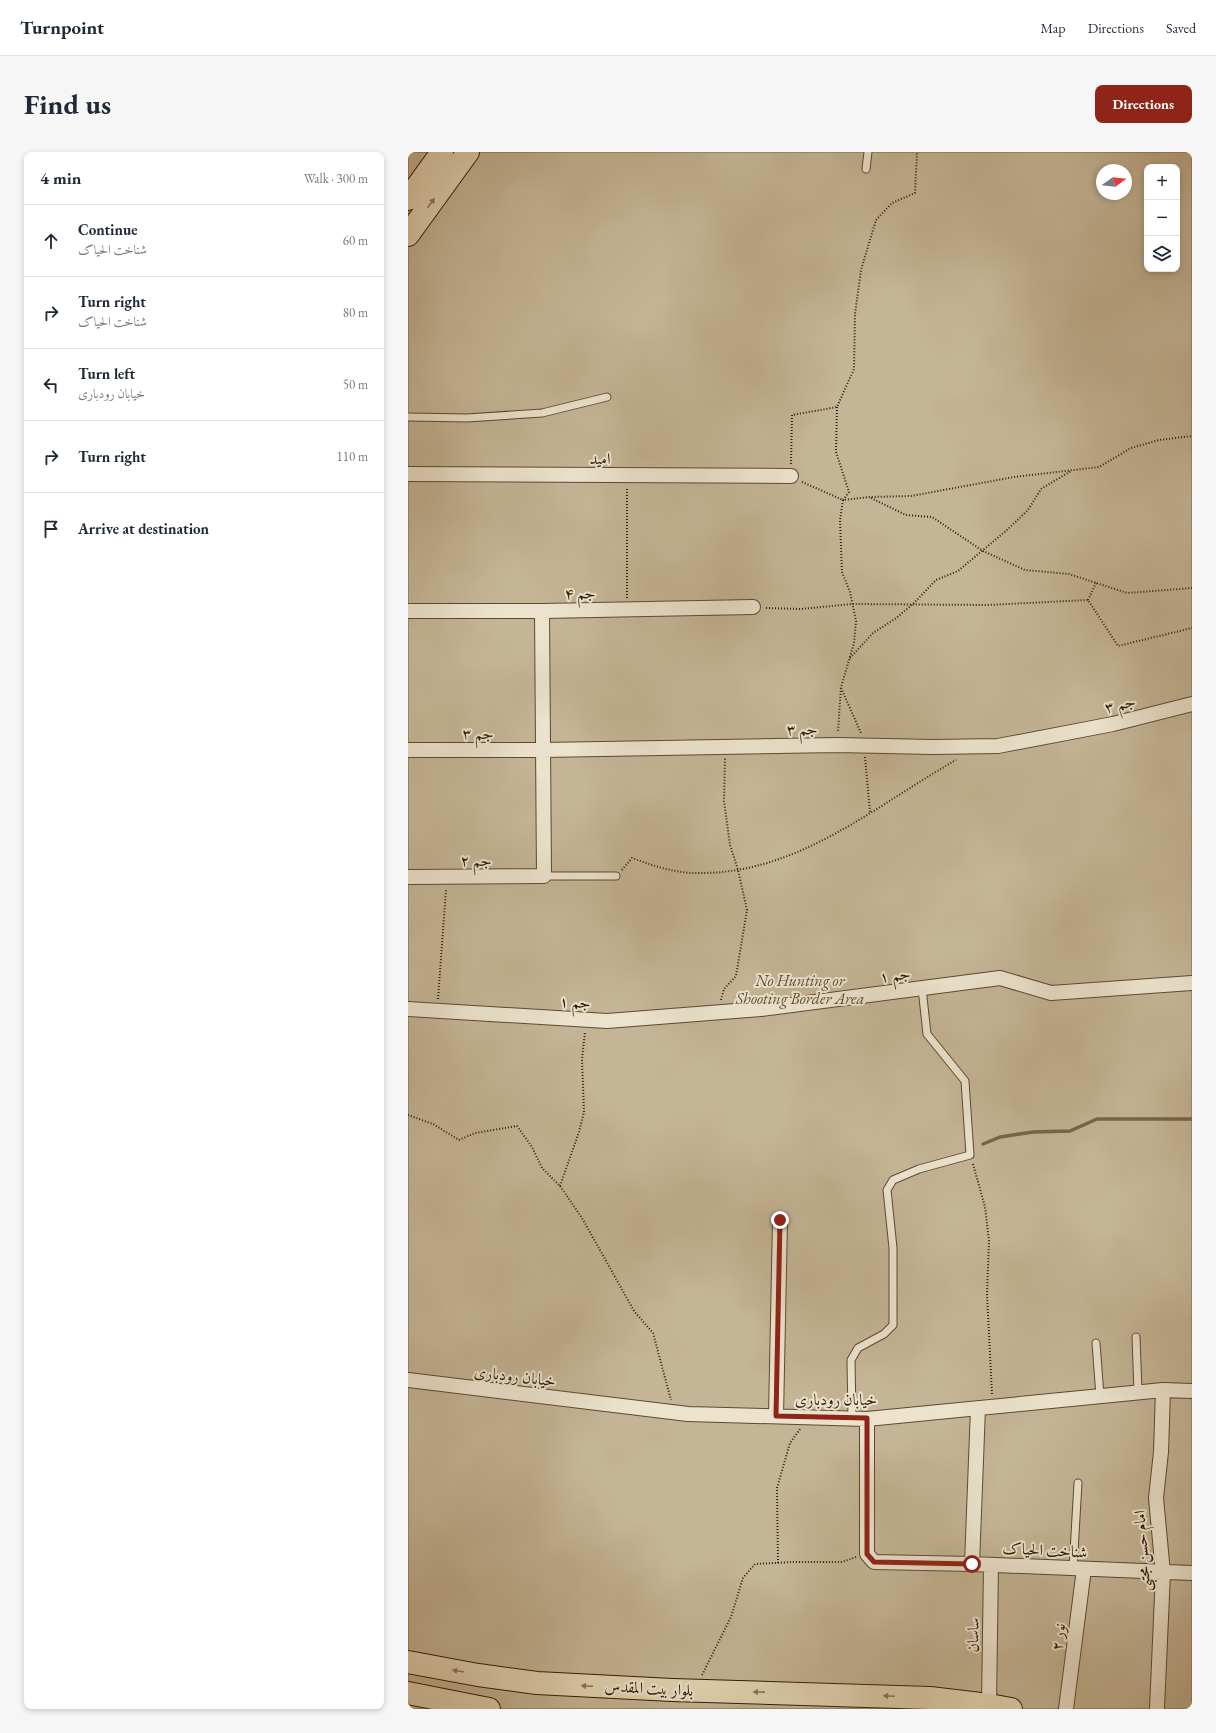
<!DOCTYPE html>
<html lang="en">
<head>
<meta charset="utf-8">
<style>
  body { margin:0; font-family:"EB Garamond",Amiri,serif; background:#f6f6f7; color:#1f2937 }
  .controls { position:absolute; right:12px; top:12px; display:grid; overflow:hidden; border-radius:8px; box-shadow:0 2px 6px #0003 }
  .controls button { width:36px; height:36px; display:grid; place-items:center; padding:0; border:0; border-bottom:1px solid #e0e1e3; background:#fff; color:#1f2937; font:20px sans-serif }
  .compass { position:absolute; left:688px; top:12px; width:36px; height:36px; border-radius:50%; background:#fff; box-shadow:0 2px 6px #0003; rotate:75deg }
  .stop { position:absolute; width:12px; height:12px; margin:-9px; border:3px solid #8f2418; border-radius:50%; background:#fff }
  .stop.end { background:#8f2418; border-color:#fff; box-shadow:0 1px 4px #0008 }
  .list { margin:0; padding:0; list-style:none }
  h2 { display:flex; justify-content:space-between; align-items:center; height:52px; margin:0; padding:0 16px; font-size:17px }
  h2 small { font-size:13px; font-weight:400; color:#747a83 }
  .list li { display:grid; grid-template-columns:26px 1fr auto; gap:12px; align-items:center; box-sizing:border-box; height:72px; padding:0 16px; border-top:1px solid #e0e1e3 }
  .list b { display:block; font-size:15px; white-space:nowrap }
  .list p { margin:0; font-size:13px; white-space:nowrap; color:#747a83 }
  .list em { font-size:13px; font-style:normal; color:#747a83 }
  .icon { flex:none; width:22px; height:22px; fill:none; stroke:currentColor; stroke-width:2; stroke-linecap:round; stroke-linejoin:round }
  .map { position:relative; flex:none; width:784px; height:1557px; overflow:hidden; border-radius:8px }
  header { display:flex; align-items:center; gap:24px; box-sizing:border-box; height:56px; padding:0 20px; background:#fff; border-bottom:1px solid #e0e1e3 }
  header strong { font-size:19px }
  nav { display:flex; gap:22px; margin-inline-start:auto; font-size:14px }
  .intro { display:flex; align-items:center; justify-content:space-between; box-sizing:border-box; height:96px; padding:0 24px }
  h1 { margin:0; font-size:28px }
  .button { padding:10px 18px; border-radius:8px; background:#8f2418; color:#fff; font-size:14px; font-weight:700 }
  main { display:flex; gap:24px; padding:0 24px }
  aside { flex:1; background:#fff; border-radius:8px; box-shadow:0 2px 6px #0003 }
  .map>svg:first-child { display:block }
</style>
</head>
<body>
<header>
<strong>Turnpoint</strong>
<nav><a>Map</a><a>Directions</a><a>Saved</a></nav>
</header>
<div class="intro"><h1>Find us</h1><a class="button">Directions</a></div>
<main>
<aside>
<h2>4 min<small>Walk · 300 m</small></h2>
<ul class="list">
<li><svg class="icon" aria-label="ahead" viewBox="0 0 24 24"><path d="M12 20V5M6 11l6-6 6 6"/></svg><div><b>Continue</b><p>شناخت الحیاک</p></div><em>60 m</em></li>
<li><svg class="icon" aria-label="right" viewBox="0 0 24 24"><path d="M7 20v-9h11M14 6l5 5-5 5"/></svg><div><b>Turn right</b><p>شناخت الحیاک</p></div><em>80 m</em></li>
<li><svg class="icon" aria-label="left" viewBox="0 0 24 24"><path d="M17 20v-9H6M10 6l-5 5 5 5"/></svg><div><b>Turn left</b><p>خیابان رودباری</p></div><em>50 m</em></li>
<li><svg class="icon" aria-label="right" viewBox="0 0 24 24"><path d="M7 20v-9h11M14 6l5 5-5 5"/></svg><div><b>Turn right</b></div><em>110 m</em></li>
<li><svg class="icon" aria-label="arrive" viewBox="0 0 24 24"><path d="M6 21V4h12l-3 4 3 4H6"/></svg><div><b>Arrive at destination</b></div></li>
</ul>
</aside>
<div class="map">
<svg width="784" height="1557" viewBox="0 0 784 1557">
  <rect width="100%" height="100%" fill="#e2d4b3"/>
  <filter id="stains"><feTurbulence type="fractalNoise" baseFrequency=".005" numOctaves="4"/><feColorMatrix values="0 0 0 0 .2 0 0 0 0 .09 0 0 0 0 .02 0 0 0 .5 -.17"/></filter>
  <radialGradient id="worn" r=".72"><stop offset=".6" stop-color="#630" stop-opacity="0"/><stop offset="1" stop-color="#630" stop-opacity=".3"/></radialGradient>
  <!-- green -->
  <path fill="#c4b596" stroke="#7a684e" fill-rule="evenodd" d="M0 0H784V1557H0ZM739 15H769V117H739ZM694 18H718V42H694Z"/>
  <g fill="none" stroke-linecap="round" stroke-linejoin="round">
    <!-- stream -->
    <path stroke="#76654a" stroke-width="3.5" d="M575 992 592 985 625 980 662 979 689 967H784"/>
    <defs>
      <path id="service" d="M458 17 460 0
        M0 265 59 266 134 261 199 245
        M136 724H208
        M728 1185 730 1240
        M688 1191 692 1244
        M444 1266 443 1208 450 1196 476 1182 485 1173V1096L479 1038 485 1028 511 1017 562 1003 557 929 519 882 514 836
        M665 1417 670 1331"/>
      <path id="minor" d="M0 322 383 324
        M0 459H134L345 455
        M0 598H134L429 593 525 595 590 594 705 572 784 552
        M0 725 136 724 134 459
        M0 857 199 869 353 857 592 826 643 841 784 831
        M0 1228 280 1262 459 1267 755 1238 784 1239
        M368 1264 372 1069
        M459 1267V1402L466 1410 564 1412 784 1421
        M564 1412 570 1256
        M581 1553 583 1413
        M658 1557 676 1417
        M749 1557 755 1421 748 1346 753 1300 755 1238"/>
      <path id="primary" d="M0 47 34 0
        M0 83 60 0
        M0 1510 70 1523 129 1531 264 1538 522 1546 581 1553 603 1557
        M0 1541 81 1557"/>
    </defs>
    <!-- service casing -->
    <use href="#service" stroke="#5c4a31" stroke-width="9"/>
    <!-- minor casing -->
    <use href="#minor" stroke="#5c4a31" stroke-width="16"/>
    <!-- primary casing -->
    <use href="#primary" stroke="#2f1c06" stroke-width="24"/>
    <!-- path -->
    <path stroke="#2f1c06" stroke-width="2" stroke-dasharray="1 2" stroke-linecap="butt" d="M429 255 428 300 441 340 435 348 462 345 503 344 606 325 691 315 723 296 751 288 784 284
      M383 312 384 263 429 255 446 217 447 162 453 118 468 68 484 51 507 41 509 0
      M394 330 435 348 432 368 434 420 442 440 448 469 446 491 433 535 430 580
      M463 346 498 363 524 365 575 399 617 418 661 422 719 441 784 436
      M219 446V336
      M680 448 688 431
      M358 456 393 457 444 452 580 453 680 448 710 494 784 476
      M442 506 465 481 487 467 505 452 528 428 550 419 599 378 620 358 633 337 663 319
      M433 536 453 581
      M457 605 462 660
      M214 718 224 706C246 714 269 722 293 721 391 721 467 654 548 608
      M30 847 38 738
      M313 848 316 837 328 824 339 758 330 718 322 693 316 649 317 606
      M0 963 25 972 51 988 67 981 109 974 124 995 134 1016 152 1034 174 1066 226 1159 245 1181 263 1248
      M565 1012 577 1055 581 1089 579 1142 584 1242
      M152 1034 171 980 176 960 174 907 177 880
      M370 1411 369 1336 382 1291 392 1277
      M294 1523 323 1465 335 1426 347 1412 385 1410H434L448 1405"/>
    <!-- service -->
    <use href="#service" stroke="#ece3ce" stroke-width="7"/>
    <!-- minor -->
    <use href="#minor" stroke="#ece3ce" stroke-width="14"/>
    <!-- primary -->
    <use href="#primary" stroke="#e2d4b3" stroke-width="22"/>
  </g>
  <!-- one-way arrows -->
  <defs><path id="oneway-solid" d="M-6-.8H1V-3.2L6.5 0L1 3.2V.8H-6Z"/></defs>
  <g fill="#88785c">
    <use href="#oneway-solid" transform="translate(23 51) rotate(-54)"/>
    <use href="#oneway-solid" transform="translate(50 1519) rotate(-170)"/>
    <use href="#oneway-solid" transform="translate(179 1534) rotate(-177)"/>
    <use href="#oneway-solid" transform="translate(351 1540) rotate(-179)"/>
    <use href="#oneway-solid" transform="translate(481 1544) rotate(-177)"/>
  </g>
  <g fill="none" stroke-linecap="round" stroke-linejoin="round">
    <!-- route -->
    <path stroke="#8f2418" stroke-width="5" d="M372 1068 368 1264 459 1266V1402L466 1410 564 1412"/>
  </g>
  <g text-anchor="middle" dominant-baseline="central" stroke-width="4" stroke-linejoin="round" paint-order="stroke">
    <!-- street labels -->
    <g font-size="16" fill="#2f1c06" stroke="#ece3ce">
      <text x="192" y="306">امید</text>
      <text transform="translate(172 441) rotate(-1)">جم ۴</text>
      <text transform="translate(712 552) rotate(-13)">جم ۳</text>
      <text transform="translate(394 577) rotate(-1)">جم ۳</text>
      <text x="70" y="581">جم ۳</text>
      <text x="68" y="708">جم ۲</text>
      <text transform="translate(487 823) rotate(-7)">جم ۱</text>
      <text transform="translate(167 850) rotate(3)">جم ۱</text>
      <text transform="translate(107 1224) rotate(7)">خیابان رودباری</text>
      <text x="428" y="1247">خیابان رودباری</text>
      <text transform="translate(637 1398) rotate(3)">شناخت الحیاک</text>
      <text transform="translate(734 1399) rotate(-94)">امام حسن مجتبی</text>
      <text transform="translate(565 1483) rotate(-89)">ساسان</text>
      <text transform="translate(650 1485) rotate(-83)">نور ٢</text>
      <text transform="translate(241 1536) rotate(3)">بلوار بیت المقدس</text>
    </g>
    <!-- park labels -->
    <g font-size="16" font-style="italic" fill="#5c4a31" stroke="#ece3ce">
      <text x="392" y="828">No Hunting or<tspan x="392" dy="18">Shooting Border Area</tspan></text>
    </g>
  </g>
  <rect width="100%" height="100%" filter="url(#stains)"/>
  <rect width="100%" height="100%" fill="url(#worn)"/>
</svg>
<div class="controls">
<button>+</button>
<button>−</button>
<button><svg class="icon" aria-label="layers" viewBox="0 0 24 24"><path d="M12 4l9 5-9 5-9-5zM3 14l9 5 9-5"/></svg></button>
</div>
<svg class="compass" viewBox="-18 -18 36 36"><path d="M0-13l5 13h-10z" fill="#e53935"/><path d="M0 13l5-13h-10z" fill="#747a83"/></svg>
<div class="stop" style="left:564px;top:1412px"></div>
<div class="stop end" style="left:372px;top:1068px"></div>
</div>
</main>
</body>
</html>
